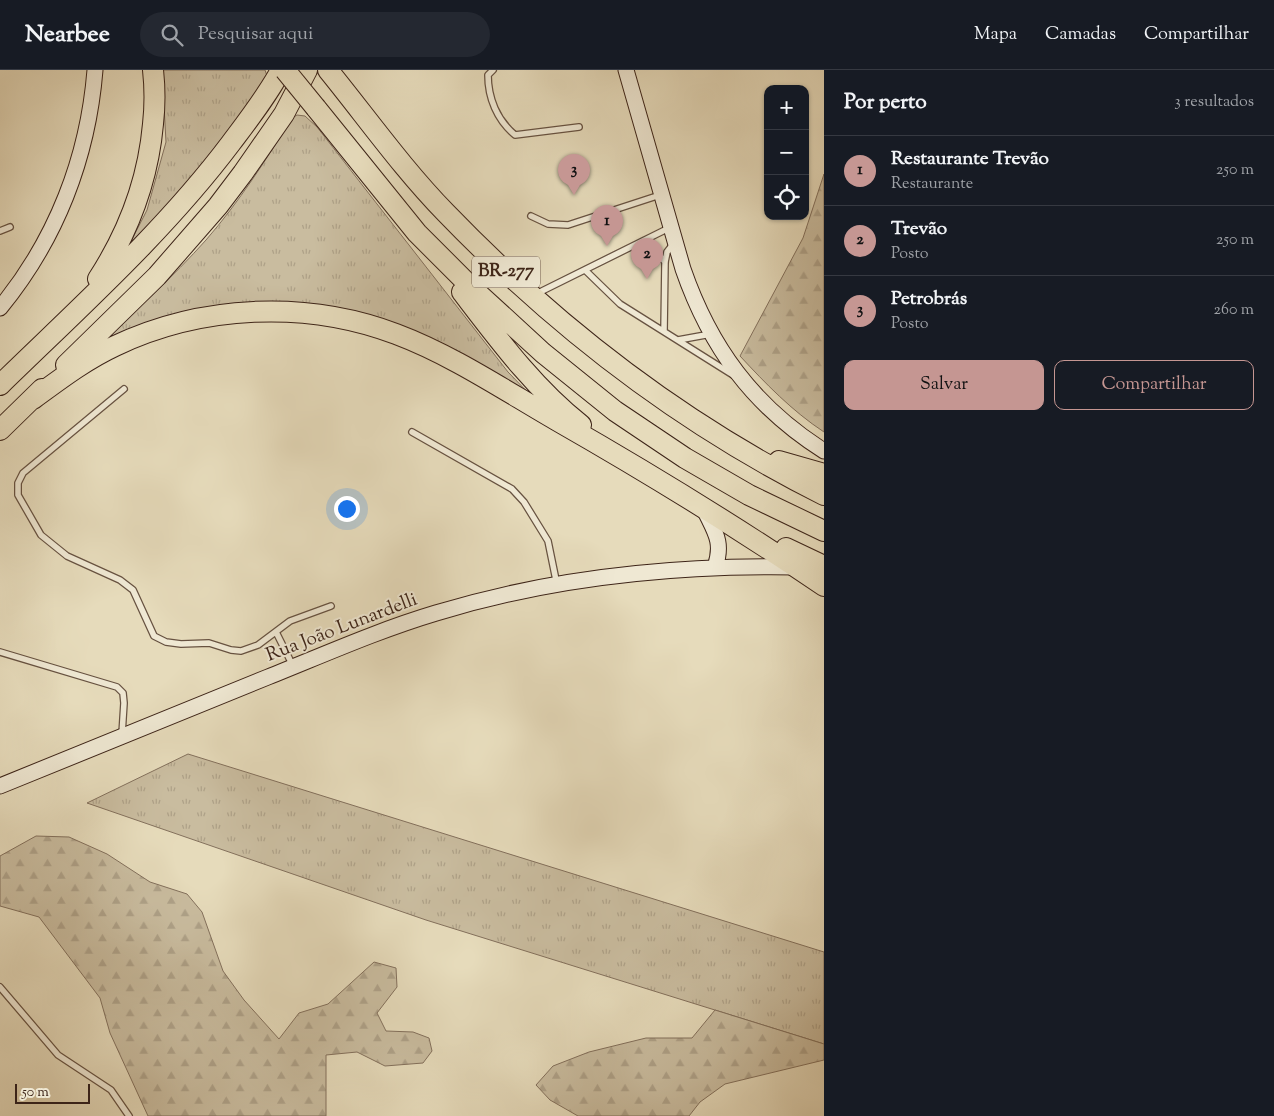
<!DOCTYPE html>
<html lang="pt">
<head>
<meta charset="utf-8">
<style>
  body { margin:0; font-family:"Sorts Mill Goudy",serif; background:#242831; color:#f1f3f6 }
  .controls { position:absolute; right:15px; top:15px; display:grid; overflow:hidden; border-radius:10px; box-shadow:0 1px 4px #0004 }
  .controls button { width:45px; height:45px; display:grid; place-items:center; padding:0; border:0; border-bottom:1px solid #363941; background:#171b24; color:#f1f3f6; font:25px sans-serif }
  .scale { position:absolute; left:15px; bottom:12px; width:75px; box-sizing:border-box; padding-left:5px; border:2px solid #3d2418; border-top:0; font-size:14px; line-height:18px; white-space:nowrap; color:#3d2418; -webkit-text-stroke:4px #efe8d3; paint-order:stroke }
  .you { position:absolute; left:346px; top:438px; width:18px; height:18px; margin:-12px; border:4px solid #fff; border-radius:50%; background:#1a73e8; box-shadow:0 0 0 8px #1a73e833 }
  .badge { display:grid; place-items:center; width:32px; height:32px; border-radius:50%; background:#c59692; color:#111; font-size:16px; font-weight:700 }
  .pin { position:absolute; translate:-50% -41px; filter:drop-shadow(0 1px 2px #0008) }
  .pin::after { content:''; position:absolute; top:26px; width:18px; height:15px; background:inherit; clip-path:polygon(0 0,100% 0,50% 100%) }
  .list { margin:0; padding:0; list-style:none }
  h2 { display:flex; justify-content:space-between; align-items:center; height:65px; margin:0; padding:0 20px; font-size:21px }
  h2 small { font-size:16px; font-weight:400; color:#9ea1a6 }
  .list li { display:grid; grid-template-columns:32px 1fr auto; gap:15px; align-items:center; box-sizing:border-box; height:70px; padding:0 20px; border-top:1px solid #363941 }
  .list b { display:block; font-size:19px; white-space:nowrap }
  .list p { margin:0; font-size:16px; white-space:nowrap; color:#9ea1a6 }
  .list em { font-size:16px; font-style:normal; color:#9ea1a6 }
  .actions { display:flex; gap:10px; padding:15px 20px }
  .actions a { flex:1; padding:11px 0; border:1px solid #c59692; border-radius:10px; text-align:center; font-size:18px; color:#c59692 }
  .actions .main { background:#c59692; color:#111 }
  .icon { flex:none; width:28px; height:28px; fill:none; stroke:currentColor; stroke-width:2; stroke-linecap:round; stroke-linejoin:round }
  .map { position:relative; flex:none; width:824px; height:1046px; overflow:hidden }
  header { display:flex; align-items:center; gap:30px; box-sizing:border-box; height:70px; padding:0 25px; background:#171b24; border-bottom:1px solid #363941 }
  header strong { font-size:24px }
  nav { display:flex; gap:28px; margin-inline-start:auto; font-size:18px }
  .search { width:350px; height:45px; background:#242831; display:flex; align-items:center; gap:12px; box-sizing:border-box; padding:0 18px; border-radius:28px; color:#9ea1a6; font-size:19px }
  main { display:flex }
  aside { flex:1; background:#171b24 }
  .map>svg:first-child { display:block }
</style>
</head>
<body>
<header>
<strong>Nearbee</strong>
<div class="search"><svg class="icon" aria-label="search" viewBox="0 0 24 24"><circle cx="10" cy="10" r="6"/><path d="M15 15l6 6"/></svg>Pesquisar aqui</div>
<nav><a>Mapa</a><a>Camadas</a><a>Compartilhar</a></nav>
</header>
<main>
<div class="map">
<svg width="824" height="1046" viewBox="0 0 824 1046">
  <defs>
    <pattern id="grass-tufts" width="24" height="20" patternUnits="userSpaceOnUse" patternTransform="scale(1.25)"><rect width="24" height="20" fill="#c9bc9f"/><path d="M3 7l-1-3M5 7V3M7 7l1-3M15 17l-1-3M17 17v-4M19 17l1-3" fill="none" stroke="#aea188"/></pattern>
    <pattern id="forest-firs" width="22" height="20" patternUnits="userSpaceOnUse" patternTransform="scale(1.25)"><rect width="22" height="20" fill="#c9bc9f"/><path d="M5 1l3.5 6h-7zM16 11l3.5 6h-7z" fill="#aea188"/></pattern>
  </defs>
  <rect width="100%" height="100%" fill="#e6dbbb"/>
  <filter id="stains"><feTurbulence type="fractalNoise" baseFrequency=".004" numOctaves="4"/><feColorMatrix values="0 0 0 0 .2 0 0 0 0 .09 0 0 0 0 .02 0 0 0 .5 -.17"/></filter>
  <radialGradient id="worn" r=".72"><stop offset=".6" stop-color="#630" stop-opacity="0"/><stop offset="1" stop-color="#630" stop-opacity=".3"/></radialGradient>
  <!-- grass -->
  <path fill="url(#grass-tufts)" stroke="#83705c" d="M162 0H265L267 6 218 77 123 187 147 140 166 72Z
    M297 45 305 46 317 57 508 302 539 334 321 238 100 274C136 240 173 207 206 170 239 132 266 90 292 48Z
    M188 684 824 882V974L426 850 87 733Z"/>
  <!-- forest -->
  <path fill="url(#forest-firs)" stroke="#83705c" d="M824 104V362C792 341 765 313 740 286L803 168Z
    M36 766 69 767 107 784 150 812 187 824 202 842 223 901 244 930 279 969 299 943 328 934 374 892 396 898 397 917 377 943 386 961 413 962 429 968 432 981 423 993 385 996 357 982 326 985V1046H148L110 963 100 928 39 847 0 836V786Z
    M715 940 824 974V990L725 1014 700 1032 689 1046H578L550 1030 536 1015 553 996 589 982 646 968H692Z"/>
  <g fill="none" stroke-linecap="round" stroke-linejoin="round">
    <defs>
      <path id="lane" d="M493 0 488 5C488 28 497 50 515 65L579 57
        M531 146 548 154 568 155 660 125
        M0 161 10 157
        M646 170 665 192
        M585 200 620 234 733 305
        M536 224 669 158
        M664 261 665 192 667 182 674 173
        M678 270 711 264
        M124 319 23 403 18 413V425L41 465 67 486 120 510 133 520 154 566 166 572 181 574 209 573 231 580 241 581 258 575 290 551 331 536
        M412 362 512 419 524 432 548 471 557 515
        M276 562 293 596
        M0 582 117 617 123 623 124 633 122 664
        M0 917 58 985 111 1020 129 1046"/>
      <path id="secondary" d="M626 0 683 199C710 277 753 336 824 381
        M0 238C56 170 88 88 95 0
        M703 437C714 461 724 471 715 497
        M0 716C89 680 178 643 268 607 323 585 379 560 436 543 551 508 676 495 796 497"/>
      <path id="highway" d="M328 0C367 48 403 99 446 143 556 257 682 354 824 425
        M316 38 417 163 471 217 543 283 615 341 685 388 749 425 824 461
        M98 209C129 161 148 111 153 54 155 36 155 18 153 0
        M462 222C498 269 534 318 581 355
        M66 295 157 206 218 136 243 103 284 44 307 0
        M0 315C80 237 164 162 231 73 249 49 267 26 281 0
        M33 329C59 310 85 290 115 276 201 235 306 230 396 264 452 285 504 320 556 350 647 402 737 457 824 516
        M0 360 42 319
        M779 391 824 404
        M786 478 824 496"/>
    </defs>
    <!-- lane casing -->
    <use href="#lane" stroke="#675241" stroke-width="8"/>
    <!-- secondary casing -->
    <use href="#secondary" stroke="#3d2418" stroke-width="17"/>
    <!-- highway casing -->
    <use href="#highway" stroke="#3d2418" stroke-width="22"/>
    <!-- lane -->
    <use href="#lane" stroke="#efe8d3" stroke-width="5.5"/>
    <!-- secondary -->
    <use href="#secondary" stroke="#efe8d3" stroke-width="15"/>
    <!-- highway -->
    <use href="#highway" stroke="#e6dbbb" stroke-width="20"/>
    <defs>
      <path id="highway-bridge" d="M285 0 316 38"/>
    </defs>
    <!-- highway-bridge casing -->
    <use href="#highway-bridge" stroke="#3d2418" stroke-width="22" stroke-linecap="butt"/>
    <!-- highway-bridge -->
    <use href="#highway-bridge" stroke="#e6dbbb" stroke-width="20"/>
  </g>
  <g text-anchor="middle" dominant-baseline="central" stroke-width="4" stroke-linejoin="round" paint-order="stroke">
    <!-- shield labels -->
    <rect fill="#efe8d3" stroke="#725f50" stroke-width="1" x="472" y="186.5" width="68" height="31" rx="4"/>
    <g font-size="18" font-weight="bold" fill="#3d2418">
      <text x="506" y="202">BR-277</text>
    </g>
    <!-- street labels -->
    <g font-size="19" fill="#3d2418" stroke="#efe8d3">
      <text transform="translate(342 558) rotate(-21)">Rua João Lunardelli</text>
    </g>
  </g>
  <rect width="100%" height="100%" filter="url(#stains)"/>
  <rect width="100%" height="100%" fill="url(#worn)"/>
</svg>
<div class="controls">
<button>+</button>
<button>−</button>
<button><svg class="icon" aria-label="locate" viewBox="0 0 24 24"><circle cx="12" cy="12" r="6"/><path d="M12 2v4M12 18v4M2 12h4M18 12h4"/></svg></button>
</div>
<div class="scale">50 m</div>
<div class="you"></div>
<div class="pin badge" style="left:607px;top:176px">1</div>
<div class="pin badge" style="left:647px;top:209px">2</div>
<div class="pin badge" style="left:574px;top:125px">3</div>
</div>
<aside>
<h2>Por perto<small>3 resultados</small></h2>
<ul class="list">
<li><span class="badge">1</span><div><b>Restaurante Trevão</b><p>Restaurante</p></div><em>250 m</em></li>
<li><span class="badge">2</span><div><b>Trevão</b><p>Posto</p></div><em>250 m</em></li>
<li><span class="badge">3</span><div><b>Petrobrás</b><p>Posto</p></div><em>260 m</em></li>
</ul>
<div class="actions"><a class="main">Salvar</a><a>Compartilhar</a></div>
</aside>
</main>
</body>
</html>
